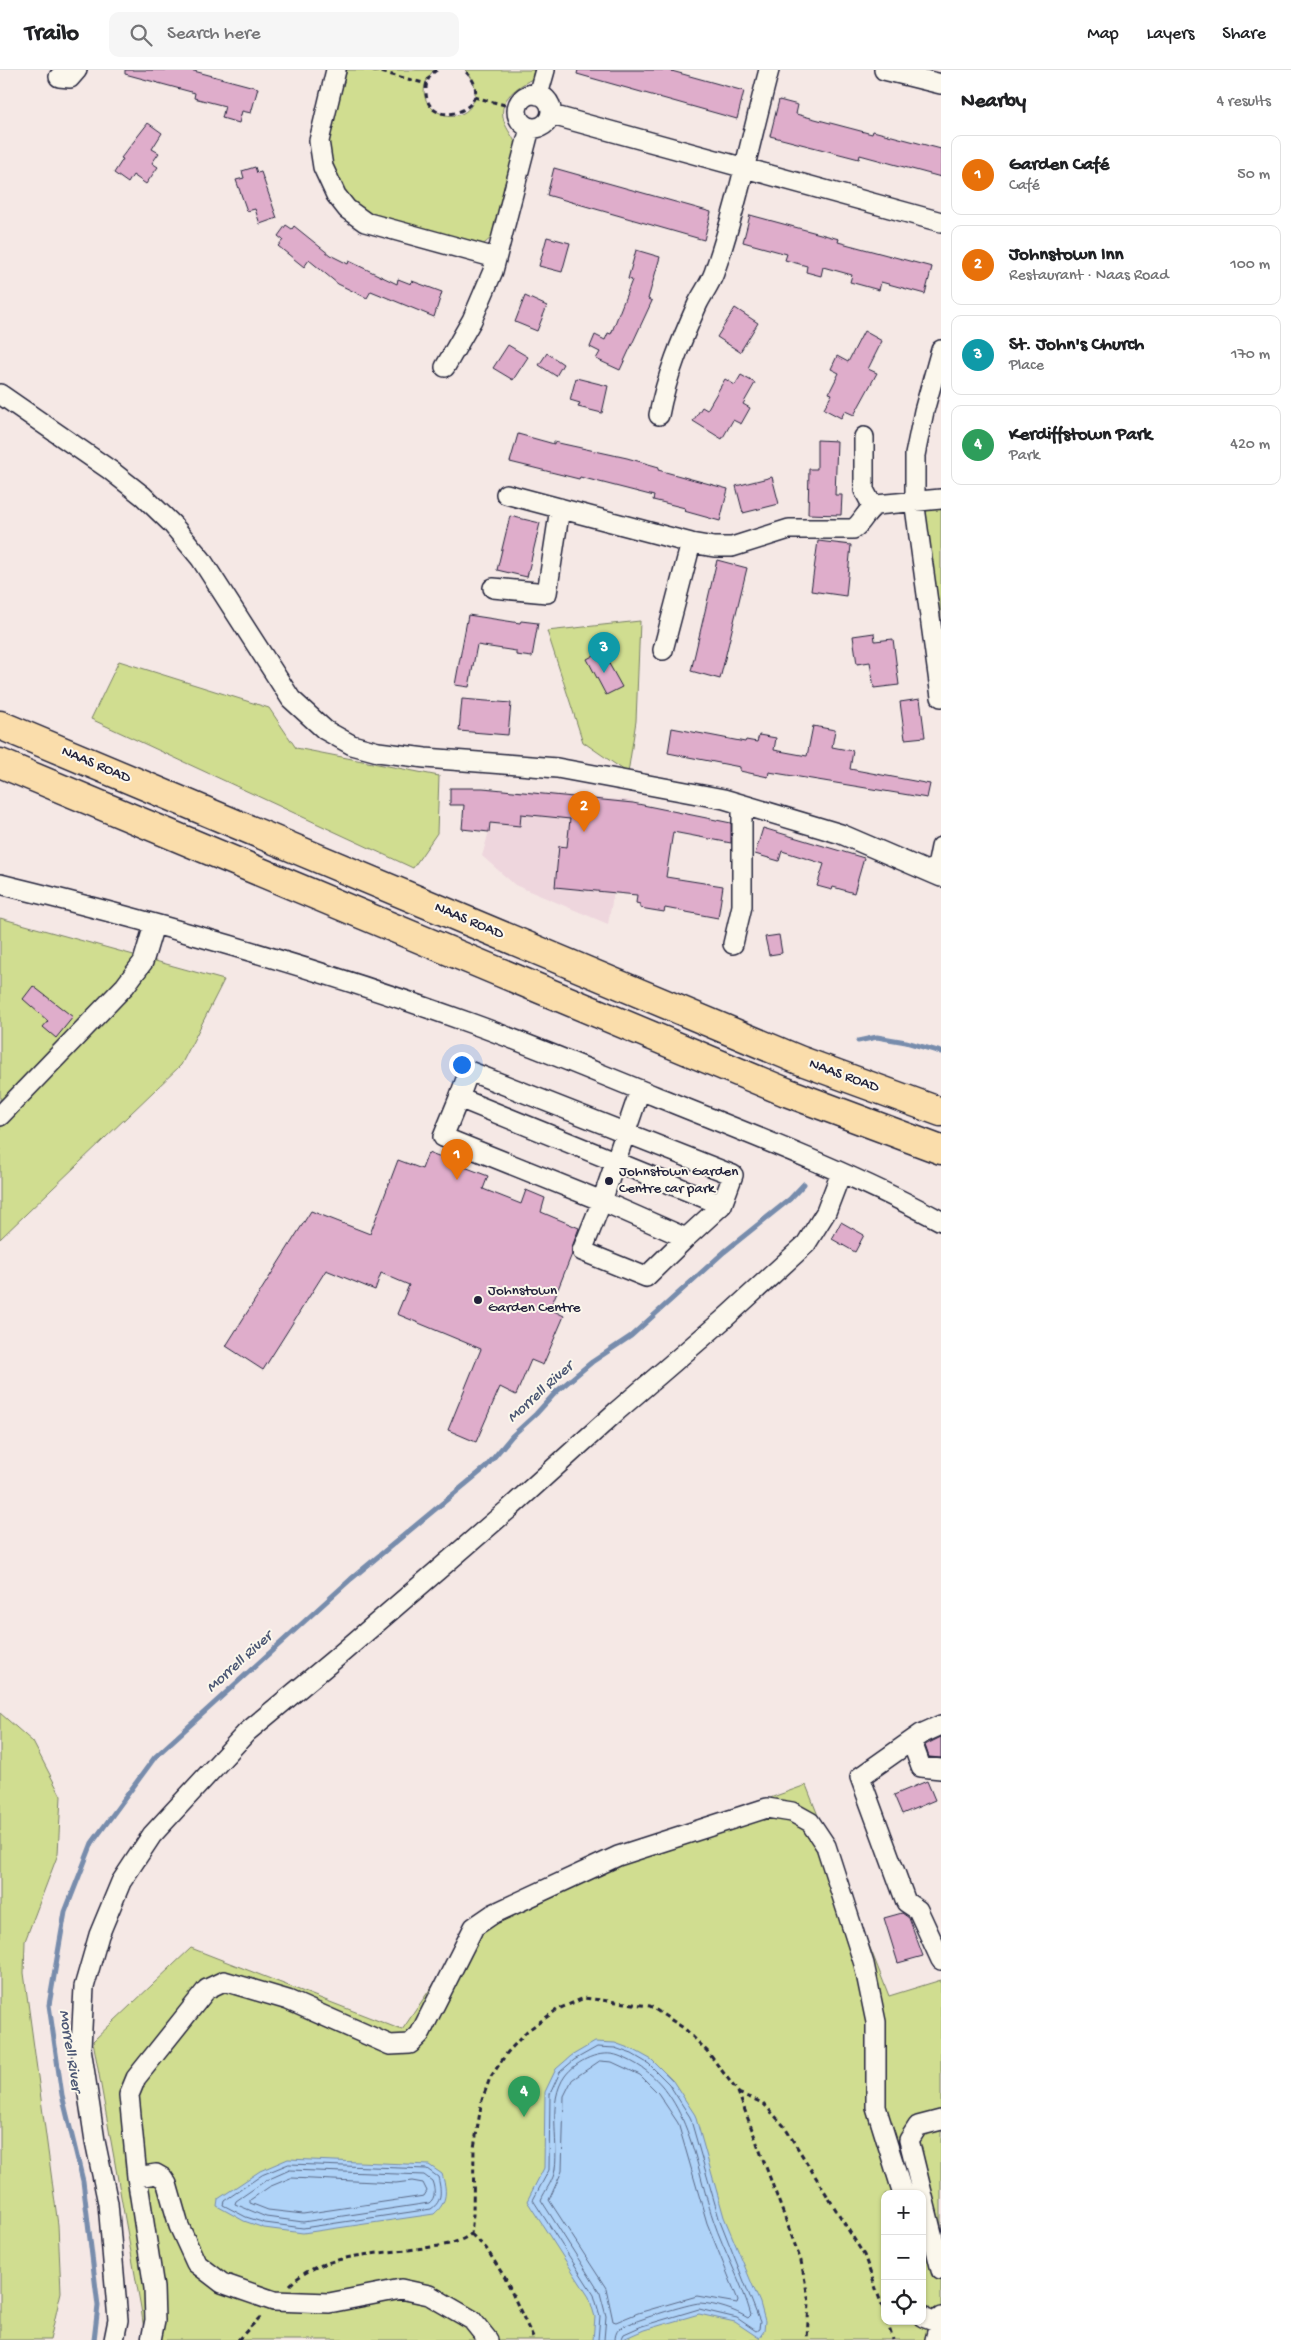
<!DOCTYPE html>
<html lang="en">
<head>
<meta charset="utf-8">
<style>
  body { margin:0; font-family:"Gochi Hand",sans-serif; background:#f6f6f6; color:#202124 }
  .controls { position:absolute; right:15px; bottom:15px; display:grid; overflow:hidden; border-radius:10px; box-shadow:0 1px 4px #0004 }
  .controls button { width:45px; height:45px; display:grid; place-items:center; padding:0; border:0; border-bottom:1px solid #e0e0e0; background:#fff; color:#202124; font:25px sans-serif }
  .you { position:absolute; left:461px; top:994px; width:18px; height:18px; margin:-12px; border:4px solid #fff; border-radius:50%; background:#1a73e8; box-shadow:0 0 0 8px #1a73e833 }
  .badge { display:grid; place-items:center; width:32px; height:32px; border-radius:50%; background:#0f766e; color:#fff; font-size:16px; font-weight:700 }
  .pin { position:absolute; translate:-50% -41px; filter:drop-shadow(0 1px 2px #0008) }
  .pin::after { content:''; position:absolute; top:26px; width:18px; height:15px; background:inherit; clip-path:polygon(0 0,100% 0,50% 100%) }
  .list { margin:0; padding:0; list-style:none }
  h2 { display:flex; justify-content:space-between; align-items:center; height:65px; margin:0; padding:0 20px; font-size:21px }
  h2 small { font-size:16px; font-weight:400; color:#757577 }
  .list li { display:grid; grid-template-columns:32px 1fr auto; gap:15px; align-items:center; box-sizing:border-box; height:80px; margin:0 10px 10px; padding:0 10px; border:1px solid #e0e0e0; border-radius:10px }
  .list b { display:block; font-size:19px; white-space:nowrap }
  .list p { margin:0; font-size:16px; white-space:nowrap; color:#757577 }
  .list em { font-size:16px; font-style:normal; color:#757577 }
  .icon { flex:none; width:28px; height:28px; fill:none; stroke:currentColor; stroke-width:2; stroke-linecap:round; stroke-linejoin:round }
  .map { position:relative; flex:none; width:941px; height:2270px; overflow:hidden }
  header { display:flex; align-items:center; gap:30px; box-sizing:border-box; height:70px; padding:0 25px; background:#fff; border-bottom:1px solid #e0e0e0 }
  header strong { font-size:24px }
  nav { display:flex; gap:28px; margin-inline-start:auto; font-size:18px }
  .search { width:350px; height:45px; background:#f6f6f6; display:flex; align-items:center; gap:12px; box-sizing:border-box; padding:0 18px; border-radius:10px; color:#757577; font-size:19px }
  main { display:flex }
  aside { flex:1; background:#fff }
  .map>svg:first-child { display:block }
</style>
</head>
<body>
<header>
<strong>Trailo</strong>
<div class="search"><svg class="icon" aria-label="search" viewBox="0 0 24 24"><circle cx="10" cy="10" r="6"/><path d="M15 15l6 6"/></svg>Search here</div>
<nav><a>Map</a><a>Layers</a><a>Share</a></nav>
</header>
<main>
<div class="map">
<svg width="941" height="2270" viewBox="0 0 941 2270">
  <rect width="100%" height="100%" fill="#f5e8e5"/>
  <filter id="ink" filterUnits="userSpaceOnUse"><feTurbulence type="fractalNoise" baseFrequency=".02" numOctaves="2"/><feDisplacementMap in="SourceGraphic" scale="10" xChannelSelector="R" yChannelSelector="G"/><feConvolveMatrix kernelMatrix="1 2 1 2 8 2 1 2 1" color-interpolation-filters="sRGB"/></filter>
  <g filter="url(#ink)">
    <!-- built -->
    <path fill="#eed6dd" d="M501 719 633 731 628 781 616 810 608 854 515 815 482 786Z"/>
    <!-- green -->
    <path fill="#d0dd90" stroke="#798066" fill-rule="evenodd" d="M347 0H434C399 38 468 67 475 25 476 14 472 7 465 0H534L532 9C514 19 496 31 505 54 509 63 515 69 517 78L492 167 484 174 374 146 354 134 339 115 328 86 329 67Z
      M926 438H941V573L924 450Z
      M640 551 636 651 628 703 583 672 547 561Z
      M119 591 269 638 296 678 439 706 437 763 413 798 91 649Z
      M0 848 224 910 181 995 0 1169Z
      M0 1643 33 1672 61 1726 58 1784 25 1871 24 1903 58 2155 61 2222 50 2270H0Z
      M806 1715 889 1926 941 1910V2270H142L144 2260 141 2238 93 1971 191 1878 402 1960 483 1842 549 1808ZM885 2124H922V2251H885Z"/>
    <!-- water -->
    <path fill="#afd3f8" stroke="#778cac" d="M595 1972 615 1973 634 1980 652 1990 673 2011 695 2045 724 2147 760 2233 765 2251 764 2261 759 2268 735 2252 699 2244 644 2260 621 2270H593L595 2247 589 2227 527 2131 544 2098 545 2022 556 1999 571 1986Z
      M288 2089 429 2095 442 2104C447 2120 448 2132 434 2144L303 2163 264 2158 244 2151 217 2136 218 2129 260 2101Z"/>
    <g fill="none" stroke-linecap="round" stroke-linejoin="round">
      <!-- shore -->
      <path stroke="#5a6987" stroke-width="1" d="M600 1991 612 1992 640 2005 658 2023 678 2053 707 2153 738 2230 737 2233 697 2226 638 2243 616 2252 613 2251 606 2218 549 2130 562 2101 564 2026 572 2010Z
        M289 2094 427 2099 438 2107C441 2120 443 2131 431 2139L303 2158 265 2153 246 2147 223 2135 224 2131 262 2105Z
        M290 2100 424 2105 432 2111C435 2119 436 2128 429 2133L303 2152 266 2147 235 2134 236 2131 265 2111Z
        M291 2108 396 2113 412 2111 423 2113 427 2121 424 2126 303 2144 268 2140 250 2133V2130L269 2117Z
        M598 2270 600 2246 594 2225 533 2130 549 2100 550 2024 560 2002 574 1990 597 1977 615 1978 632 1984 649 1994 669 2014 690 2047 719 2148 760 2252 759 2259 756 2261 737 2248 699 2239 642 2256 624 2264 621 2270
        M604 2270 606 2246 600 2223 541 2130C545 2120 554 2110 555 2099 559 2070 547 2031 565 2006 577 1990 601 1979 619 1986 689 2012 693 2089 713 2149 724 2182 742 2212 751 2245L748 2248C735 2240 716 2234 700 2233 690 2233 626 2253 619 2259 616 2262 615 2266 615 2270"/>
      <!-- stream -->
      <path stroke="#778cac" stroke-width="5" d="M858 971 877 967 906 972 941 982
        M94 2270 98 2236 83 2111 62 2025 49 1935 65 1842 92 1773 155 1687 351 1509 485 1398 512 1366 536 1344 556 1322 592 1292 631 1266 724 1182 790 1129 804 1114"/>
    </g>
    <!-- building -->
    <path fill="#dfadcb" stroke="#22223b" d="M125 0H190L258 18 251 43 242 41 239 53 222 48 225 36 194 28 195 23 125 4Z
      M578 0H668L744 21 737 49 577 4Z
      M779 30 798 35 796 44 872 64 873 61 941 79V107L860 85 859 89 770 66Z
      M148 53 162 63 152 79 159 83 152 93 158 97 146 114 133 105 128 113 114 103 123 89 121 88Z
      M255 97 257 103 261 102 277 148 260 154 255 139 247 141 236 110 244 108 242 101Z
      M554 98 711 142 704 170 547 125Z
      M750 145 839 169 838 172 932 197 925 224 881 212 879 220 850 212 852 205 823 197 821 206 806 202 807 196 785 190 787 184 743 172Z
      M286 155 292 159 294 156 330 185 348 194 349 191 397 214 398 209 411 214 412 211 442 222 434 247 371 221 367 228 338 214 309 190 304 197 278 176 283 170 278 166Z
      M547 167 570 173 562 202 539 196Z
      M636 180 660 187 648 229 652 231 620 300 596 289 600 282 590 277 595 265 605 270 608 263 611 264 632 210 628 209Z
      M525 226 547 236 537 261 515 252Z
      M735 238 758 253 740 282 717 267Z
      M864 261 882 271 868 299 877 303 854 345 845 341 841 348 824 339 832 324 829 323 839 303 831 299 837 286 848 292Z
      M508 275 528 287 513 310 493 298Z
      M547 283 563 294 556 306 539 295Z
      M741 305 755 313 743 334 750 338 741 354 733 350 722 369 693 351 702 337 707 340 725 309 735 315Z
      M576 308 608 316 602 343 578 337 580 333 570 330Z
      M518 364 554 374V372L627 388 659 397 658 400 728 419 720 451 684 441 685 438 653 430 654 426 580 407 579 409 510 392Z
      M817 370 837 371 835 425H842L841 445 808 444 809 399H817Z
      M772 407 779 434 743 443 736 416Z
      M510 446 540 453 527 507 497 500Z
      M818 471 851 475 846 526 811 521Z
      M717 490 747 498 720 609 691 601Z
      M468 545 520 553 521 551 538 553 532 587 516 585V581L477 575 469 617 455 615Z
      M874 563 875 571 893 569 899 615 874 618 870 592 857 594 853 566Z
      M602 581 622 617 606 625 587 589Z
      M462 629 511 633 508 665 459 661Z
      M920 629 925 667 905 669 900 632Z
      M813 656 835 660 832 677 853 681 850 699 930 714 927 728 769 702 768 707 740 701V697L668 683 672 658 745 672 746 670 757 672 759 665 776 668 774 680 807 686Z
      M450 718H483L633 733 731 753V773L673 762 666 807 723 816 718 848 665 838 664 842 640 838V834L636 833 637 825 555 817 559 776 567 777 570 749 521 744 520 756 490 753 489 762 462 759 464 735H450Z
      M763 758 864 788 854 823 833 817 832 820 817 816 824 794 782 781 779 791 755 784Z
      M779 865 782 883 769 885 765 867Z
      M33 916 73 947 56 968 43 957 48 951 23 929Z
      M428 1083 488 1106 483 1119 521 1134 526 1120 545 1128 541 1142 579 1158 572 1177V1184L550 1239 564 1246 543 1295 531 1290 516 1325 500 1317 476 1372 448 1360 481 1279 397 1244 409 1215 381 1203 375 1220 326 1200 263 1300 226 1276 311 1141 370 1164 398 1090 422 1099Z
      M841 1152 864 1165 855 1182 832 1169Z
      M941 1667V1688L929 1687 925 1675Z
      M927 1711 935 1730 902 1744 894 1725Z
      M902 1843 909 1848 923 1886 898 1893 884 1848Z"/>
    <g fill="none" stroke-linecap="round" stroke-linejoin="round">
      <defs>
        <path id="minor" d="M336 0 319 71 323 97 336 125 347 139 365 152 496 188
          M884 0 941 14
          M59 7 70 8 77 0
          M517 41a17 17 0 1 1 34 0a17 17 0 1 1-34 0Z
          M538 25 545 0
          M552 45 941 152
          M941 280 924 341 915 385V437L941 627
          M445 297 472 250 493 201 530 58
          M0 324 110 400 143 426 172 454 201 489 291 629 325 660 352 675 378 682 425 688 557 698 724 729 841 764 941 807
          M659 345C666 307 682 269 698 233 703 223 710 214 714 203 737 137 751 68 769 0
          M864 367V420L873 437
          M506 424 691 473 714 477H732L789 459H853C863 453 865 441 876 435L941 429
          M493 518 547 523 560 438
          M663 580 691 473
          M933 803 938 792 941 777
          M0 814C160 853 318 898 473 954 534 976 595 1002 655 1026 752 1065 850 1102 941 1151
          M733 874 742 836V735
          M459 1028 443 1067 602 1131 640 1020
          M0 1046 125 916 143 892 154 855
          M686 1168 646 1207 582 1181 602 1131 686 1168 722 1135 459 1028 469 1001 733 1105 722 1135
          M941 1655 921 1664 860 1707 906 1832 918 1840 941 1890
          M912 1672 921 1697 941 1699
          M941 2050 918 2056 909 2070 941 2200
          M137 2107 156 2104 163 2108 167 2114 179 2156 196 2193 222 2213 274 2231 329 2233 401 2219 429 2225 472 2250 488 2270
          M922 2245 923 2247 939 2253
          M114 2270 118 2250 108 2133 95 2071 81 1978 84 1917 99 1865 121 1812 152 1765 247 1662 336 1588 510 1438 617 1341 724 1249 806 1174 826 1142 841 1103
          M151 2270 155 2250 154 2218 137 2107 129 2025 136 2008 207 1919 224 1911 288 1930 390 1975 410 1974 420 1964 474 1857 493 1844 618 1786 767 1738 792 1742 810 1752 826 1776 864 1894 876 1952V2037L903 2124
          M935 2270 941 2247"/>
        <path id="highway" d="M0 655 799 990 941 1042
          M0 693 786 1022 941 1080"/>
      </defs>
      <!-- minor casing -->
      <use href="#minor" stroke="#22223b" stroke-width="22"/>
      <!-- highway casing -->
      <use href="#highway" stroke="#22223b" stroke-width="31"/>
      <!-- path -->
      <path stroke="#22223b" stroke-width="3" stroke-dasharray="5 4" stroke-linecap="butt" d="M373 0 427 14
        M437 0C430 4 426 11 426 19 424 67 505 37 464 0
        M474 27 517 38
        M738 2023 763 2033 784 2056 864 2185 885 2244
        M471 2164 486 2178 505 2208 534 2270
        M290 2215C320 2183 382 2184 424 2178 440 2176 458 2174 471 2164L473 2145 474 2078 482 2030 490 2008 507 1983 527 1961 558 1939 584 1928 650 1936 685 1959 707 1981 738 2022 801 2191 809 2232 807 2270
        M887 2251 893 2270
        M238 2270 262 2245"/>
      <!-- minor -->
      <use href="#minor" stroke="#fbf7ec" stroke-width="19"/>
      <!-- highway -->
      <use href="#highway" stroke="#faddab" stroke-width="28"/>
    </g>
  </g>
  <!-- markers -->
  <g fill="#22223b" stroke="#fbf7ec" stroke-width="2">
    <circle cx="609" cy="1111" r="5"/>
    <circle cx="478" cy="1230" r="5"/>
  </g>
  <g text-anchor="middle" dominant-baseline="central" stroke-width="4" stroke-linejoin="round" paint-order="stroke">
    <!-- street labels -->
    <g font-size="15" fill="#22223b" stroke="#fbf7ec">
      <text transform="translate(96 695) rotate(23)">NAAS ROAD</text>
      <text transform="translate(469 851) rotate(23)">NAAS ROAD</text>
      <text transform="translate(844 1006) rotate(20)">NAAS ROAD</text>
    </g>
    <!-- poi labels -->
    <g font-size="15" fill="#22223b" stroke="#fbf7ec" text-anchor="start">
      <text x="619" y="1102">Johnstown Garden<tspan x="619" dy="17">Centre car park</tspan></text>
      <text x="488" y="1221">Johnstown<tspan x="488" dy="17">Garden Centre</tspan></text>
    </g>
    <!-- water labels -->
    <g font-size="16" font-style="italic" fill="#4c5774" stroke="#fbf7ec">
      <text transform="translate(541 1323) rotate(-42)">Morrell River</text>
      <text transform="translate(240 1593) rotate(-42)">Morrell River</text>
      <text transform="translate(69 1981) rotate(81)">Morrell River</text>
    </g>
  </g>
</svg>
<div class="controls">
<button>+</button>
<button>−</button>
<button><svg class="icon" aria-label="locate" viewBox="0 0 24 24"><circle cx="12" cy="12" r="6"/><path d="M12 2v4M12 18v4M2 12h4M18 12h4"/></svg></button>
</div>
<div class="you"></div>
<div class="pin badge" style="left:457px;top:1110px;background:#e8710a">1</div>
<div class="pin badge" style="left:584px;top:762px;background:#e8710a">2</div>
<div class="pin badge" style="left:604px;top:603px;background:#0f9aa8">3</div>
<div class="pin badge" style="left:524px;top:2047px;background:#2e9e5b">4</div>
</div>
<aside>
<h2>Nearby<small>4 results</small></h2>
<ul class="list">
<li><span class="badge" style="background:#e8710a">1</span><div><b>Garden Café</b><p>Café</p></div><em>50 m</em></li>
<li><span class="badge" style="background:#e8710a">2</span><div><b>Johnstown Inn</b><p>Restaurant · Naas Road</p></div><em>100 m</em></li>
<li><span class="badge" style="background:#0f9aa8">3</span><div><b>St. John's Church</b><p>Place</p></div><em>170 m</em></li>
<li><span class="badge" style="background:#2e9e5b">4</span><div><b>Kerdiffstown Park</b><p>Park</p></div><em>420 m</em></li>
</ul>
</aside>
</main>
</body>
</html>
